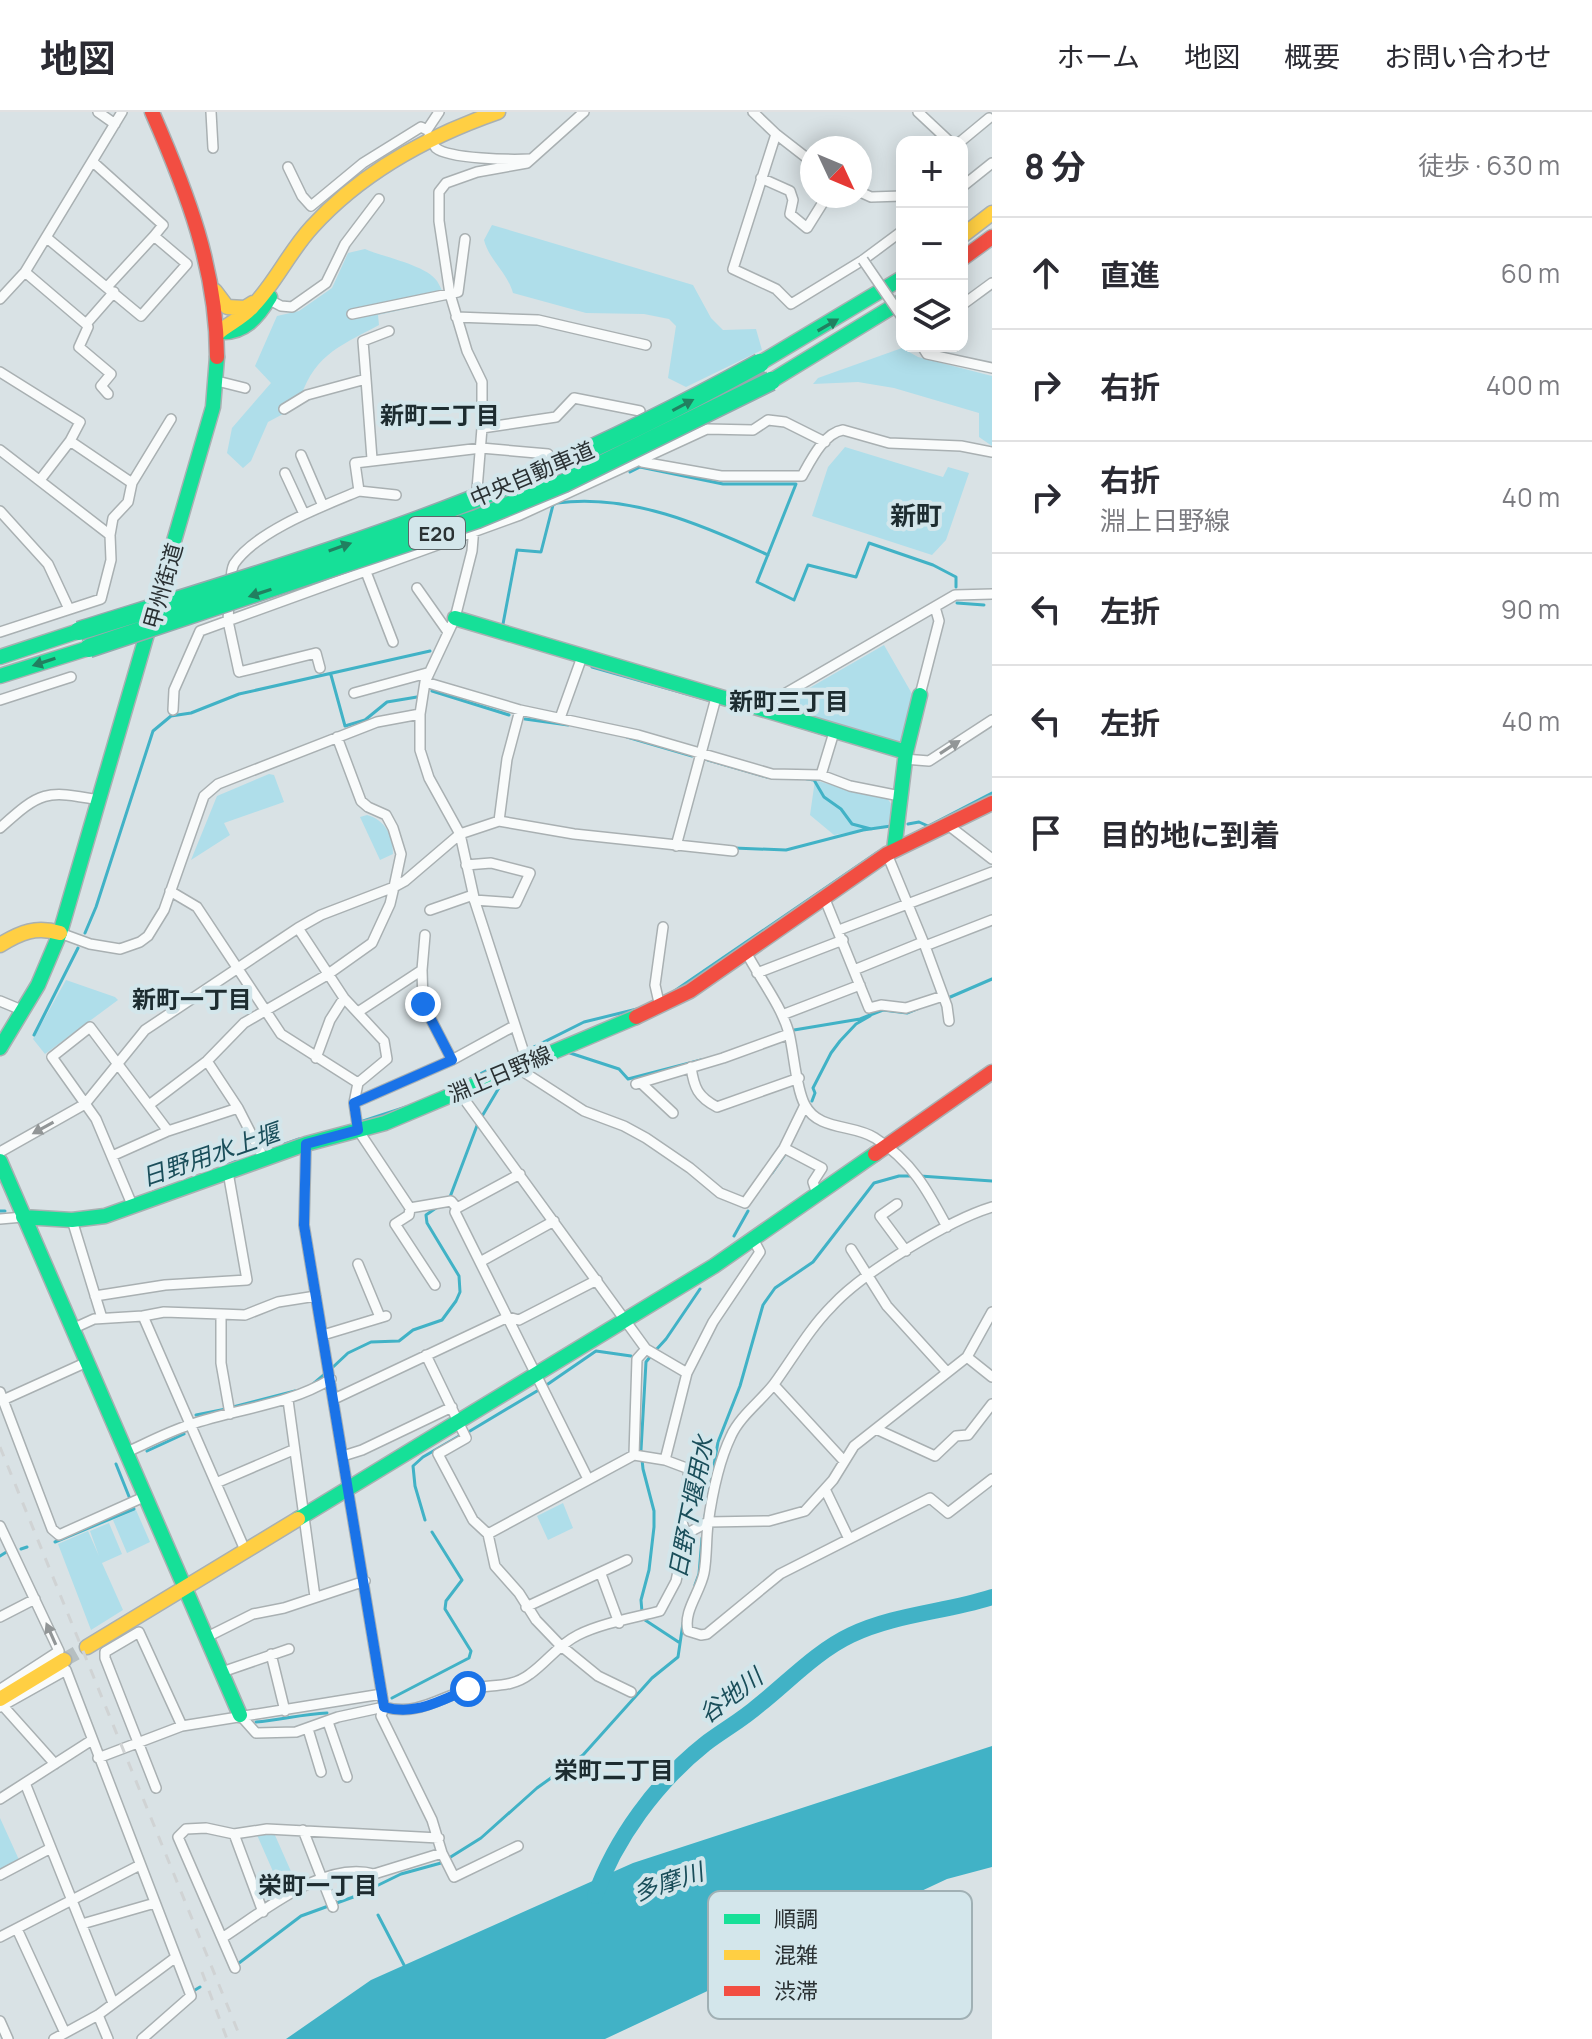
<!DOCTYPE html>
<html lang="ja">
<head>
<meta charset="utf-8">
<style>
  body { margin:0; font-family:Manrope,"Noto Sans JP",sans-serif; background:#f7f7f7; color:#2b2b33 }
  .controls { position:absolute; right:24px; top:24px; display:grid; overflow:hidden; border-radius:16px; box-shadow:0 4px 20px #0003 }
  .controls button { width:72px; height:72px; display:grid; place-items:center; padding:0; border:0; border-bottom:2px solid #e1e1e2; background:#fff; color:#2b2b33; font:40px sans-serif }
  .compass { position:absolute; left:800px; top:24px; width:72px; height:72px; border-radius:50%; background:#fff; box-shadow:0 4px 20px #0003; rotate:134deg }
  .stop { position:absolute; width:24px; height:24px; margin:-18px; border:6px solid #1a73e8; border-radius:50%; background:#fff }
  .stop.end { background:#1a73e8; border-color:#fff; box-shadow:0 2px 8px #0008 }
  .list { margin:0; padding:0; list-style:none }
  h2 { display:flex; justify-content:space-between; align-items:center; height:104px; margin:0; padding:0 32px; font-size:34px }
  h2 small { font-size:26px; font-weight:400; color:#7c7c81 }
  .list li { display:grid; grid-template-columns:52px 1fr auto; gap:24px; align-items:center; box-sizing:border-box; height:112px; padding:0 32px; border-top:2px solid #e1e1e2 }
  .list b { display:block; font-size:30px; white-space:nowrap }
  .list p { margin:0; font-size:26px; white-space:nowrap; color:#7c7c81 }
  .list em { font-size:26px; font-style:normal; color:#7c7c81 }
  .icon { flex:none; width:44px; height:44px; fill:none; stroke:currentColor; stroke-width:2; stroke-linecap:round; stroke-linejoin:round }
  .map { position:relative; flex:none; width:992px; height:1927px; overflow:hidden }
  header { display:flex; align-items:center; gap:48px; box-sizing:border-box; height:112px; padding:0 40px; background:#fff; border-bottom:2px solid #e1e1e2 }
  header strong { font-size:38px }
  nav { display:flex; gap:44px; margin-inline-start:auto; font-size:28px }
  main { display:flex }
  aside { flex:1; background:#fff }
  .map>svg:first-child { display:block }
</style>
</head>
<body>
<header>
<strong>地図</strong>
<nav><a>ホーム</a><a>地図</a><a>概要</a><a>お問い合わせ</a></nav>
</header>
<main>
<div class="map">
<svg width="992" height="1927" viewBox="0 0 992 1927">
  <rect width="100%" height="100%" fill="#d9e2e5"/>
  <!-- green -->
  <path fill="#afdeea" d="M492 113 693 173 711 206 723 218 756 217 762 238 686 275 668 266 676 214 669 207 644 202 586 201 513 181C507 160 489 148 484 128Z
    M365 137C383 145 426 153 437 169 441 175 443 182 446 188L378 203 379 213C336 236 312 244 298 294L268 310 251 349 243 356 227 341 232 316 271 271 255 254 277 204 299 199 332 176 348 141Z
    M902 236 918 245 992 264V334L979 325V301L894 276 858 270 813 272 818 266Z
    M845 335 943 365 948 355 969 361 946 428 932 443 812 404 828 355Z
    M884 533 915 587 904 630 900 631 792 598V586Z
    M269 662 274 663 284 690 224 711 230 723 191 748 217 684Z
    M815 668 861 682 887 686 892 693 888 714 834 723 810 703Z
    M367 703C385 708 393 723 393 742L380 748 360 705Z
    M66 868 115 885 118 888 45 942 33 927Z
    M563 1391 573 1416 548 1428 537 1404Z
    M136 1398 150 1430 127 1441 113 1408Z
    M109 1411 122 1442 102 1451 123 1498 91 1518 58 1432 88 1419 99 1444 90 1419Z
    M0 1706 20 1750 0 1760Z
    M274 1721 297 1773 282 1780 257 1723Z"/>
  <!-- water -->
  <path fill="#41b2c6" d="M992 1634V1755L947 1767 605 1927H286L371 1868 633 1751Z"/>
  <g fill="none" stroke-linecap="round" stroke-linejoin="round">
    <!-- stream -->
    <path stroke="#41b2c6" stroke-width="3" d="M630 360 640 355 723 372H796L757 470 794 488 808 453 856 465 869 431 933 453 956 465V475
      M957 491 984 493
      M503 512 517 438 541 440 553 393 557 391C629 381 703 413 768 443
      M592 555 708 588
      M331 563 345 614 365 608 387 590 417 585
      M432 579 509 603
      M725 592 826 623
      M525 607 568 613
      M627 625 692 644
      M708 648 767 665
      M807 667 814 668 824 685 841 697 852 712 871 717
      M908 712 919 710 928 714
      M913 722 992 681
      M734 736 786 738 863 718 891 714
      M85 821 96 795 153 619 171 604 191 601 239 582 430 539
      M670 882 878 740
      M948 886 992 867
      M794 918 860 907 883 898 907 901 919 896
      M34 923 78 836
      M570 941 619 957 628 967 701 948
      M454 975 584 910 641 896
      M812 989 815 981 813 976 831 941 840 929 856 912 870 904
      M360 1010 406 995
      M265 1039 299 1027
      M227 1053 257 1041
      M772 1061 786 1041
      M920 1064 992 1069
      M450 1085 478 1011 503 969
      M0 1099H5
      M734 1124 748 1099
      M655 1239 666 1227 700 1177
      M650 1245 646 1250 641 1338 643 1357 654 1399V1415L649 1458 641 1488 642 1500 645 1508 680 1531
      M332 1256 348 1241 371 1230 399 1229 413 1218 442 1208 456 1189 460 1180 459 1164 427 1111 426 1103 436 1096
      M313 1272 326 1261
      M548 1272 596 1239 631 1244
      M233 1295 295 1279
      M196 1303 226 1297
      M470 1319 537 1279
      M147 1339 184 1322
      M425 1408 415 1374 413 1354 423 1345 461 1323
      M704 1410 718 1330 740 1274 763 1193 775 1176 813 1150 874 1071 899 1064H912
      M55 1430 134 1397 116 1352
      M21 1437 27 1435
      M0 1444 8 1439
      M695 1473 699 1462 702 1426
      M392 1586 469 1546 471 1539 445 1497 446 1489 462 1468 432 1420
      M256 1610C280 1608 303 1602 327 1601
      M378 1803 404 1853
      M239 1851 301 1804 356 1784 401 1762 441 1751 481 1726 537 1676 583 1643 652 1566 678 1545 683 1511
      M195 1878 200 1875"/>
    <!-- river -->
    <path stroke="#41b2c6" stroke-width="16" d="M595 1784C615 1727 657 1670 705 1632 722 1619 742 1608 759 1593 788 1570 817 1539 851 1523 895 1502 946 1500 992 1485"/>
    <!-- secondary-tunnel -->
    <path stroke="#b6bfc1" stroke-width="14" stroke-dasharray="14 7" stroke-linecap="butt" d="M64 1548 87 1535"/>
    <defs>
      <path id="street" d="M98 0 115 12
        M211 0 213 36
        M753 0 776 22 812 50
        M918 0 950 30
        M427 18 439 0
        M776 22 733 157 776 177 791 192 863 148 902 119
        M429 24C431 27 434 34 436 36 449 47 512 48 530 47
        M960 30 989 6
        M288 55 302 84 311 94 363 51 421 15 427 18
        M761 66 790 79 793 88 790 102 807 116 827 84
        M962 75 992 51
        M860 80 871 85 902 84
        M47 126 141 204 187 152 154 124 163 113 93 50
        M25 160 86 212 114 180
        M107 175 154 124
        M264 185 281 194 292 195 326 171 345 132 379 87
        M0 187 25 160 122 0
        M962 193 992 171
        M352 202 458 180 465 127
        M456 205 538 208 646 233
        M86 212 88 215 79 235 111 262 101 274 108 282
        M922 234 927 242 992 256
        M0 260 80 310 70 329 40 368
        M366 267 363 229 389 219
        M217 269 245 276
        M284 297 307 283 366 267 372 347
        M482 316 556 305 574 286 640 299
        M70 329 132 371
        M0 338 110 423
        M301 343 323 394
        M642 350 721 364H802C811 348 824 321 843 318L889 331 961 334 992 340
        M285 361 304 402
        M359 379 396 383
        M0 399 48 452 69 497
        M366 460 393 530
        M231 471C231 464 231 458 234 452 256 419 323 394 359 379L355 351 481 336 548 342
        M417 476 448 520
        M229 489 228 509 239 560 316 541 320 556
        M0 520 101 487 111 448 110 423 113 406 128 390 132 371 171 307
        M425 570 520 598 638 623 772 662 821 663 850 674 900 684
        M354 581 427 561
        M920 583 939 509 935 495
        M0 588 71 565
        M762 595 955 483 992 482
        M173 598 174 578 200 519 520 403 707 317 753 318 768 308 785 310 825 330
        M560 606 583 542
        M904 647 929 649 992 608
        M821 663 835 617
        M499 709 507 647 520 598
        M948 713 992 747
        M0 716C41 679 45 678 99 688
        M676 734 717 582
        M887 742 925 834 947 894 949 909
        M466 753 491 751 530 761 516 791 474 788
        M170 779 197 795 281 922 358 971 354 991 358 1018 410 1096 451 1089 457 1096
        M824 785 869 896 881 893 906 896 943 884
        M430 798 473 783
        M298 816 344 886 384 929 387 947 358 971
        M839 818 992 760
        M60 821 90 832 120 837 140 830 148 824 164 798 204 684 218 672 377 610 420 602
        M425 823 422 858 423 892 452 948
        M925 834 992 808
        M746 840C760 867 781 893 789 921 794 941 796 977 805 993 818 1019 854 1012 875 1026 911 1048 928 1079 947 1115
        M854 858 923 830
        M757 861 843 828
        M0 889 24 899
        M660 895 655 873 663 815
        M358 900 422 858
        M782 903 860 873
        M316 946 330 908 344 886
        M207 949 238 996 264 1047
        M527 950 475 790 460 722 429 666 420 638V602L425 570 455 506 472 439 482 316V270L467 239 450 182 439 109V80L446 71 477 60 527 51 584 0
        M516 955 584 999 624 1014 646 1026 690 1056 720 1081 745 1091 784 1036 805 993
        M691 955C694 976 698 985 717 995L799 966
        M641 971 673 1001
        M636 972 723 946 789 922
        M459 980 646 1237 637 1247 634 1343 488 1422
        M354 991 452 948 514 914
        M149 993 207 949 244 911 327 863 372 831 390 792 394 775 405 769 460 722 499 709 574 722 733 739
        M306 1032 304 1113 384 1595C416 1604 437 1587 466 1578 488 1571 509 1578 530 1562 548 1549 558 1533 578 1523 602 1511 633 1506 660 1499L676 1469 686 1422 708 1410 769 1409 805 1399 833 1368 854 1334 967 1245 992 1200
        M784 1036 822 1056 813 1070 817 1082
        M0 1040 85 992 145 918 298 816 321 803 394 775 401 742 393 716 386 703 368 695 361 689 337 625
        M112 1044 168 1019 238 996
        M520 1062 457 1096 455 1100 588 1367
        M897 1092 880 1104 906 1139
        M133 1095 96 1007 52 945 90 915 168 1019
        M992 1095C949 1108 862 1161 832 1194 809 1217 793 1246 774 1272 761 1289 740 1304 731 1324 718 1351 712 1383 708 1412 706 1428 707 1445 704 1461 700 1481 683 1499 688 1519L701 1523 707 1522 780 1462 930 1386 948 1401 992 1367
        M410 1096 409 1103 395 1112 435 1173
        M0 1107 23 1105
        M72 1108 102 1206
        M851 1137 887 1194 947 1260
        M480 1150 554 1109
        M358 1152 380 1205
        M95 1184 165 1173 247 1168 228 1060
        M221 1202 245 1203 278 1190 316 1184
        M143 1204 164 1200 221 1202V1251L230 1302
        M72 1217 94 1207 143 1204 245 1438
        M323 1223 386 1204
        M646 1237 687 1261
        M426 1243 466 1326 438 1342 473 1408 488 1422 495 1454 519 1481 536 1508 560 1533 598 1564 631 1580
        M967 1245 992 1265
        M774 1273 844 1349
        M0 1280 52 1417 59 1423 146 1384
        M334 1287 508 1205 519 1208 597 1168
        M3 1288 87 1250
        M288 1288 315 1485
        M876 1317 935 1344 956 1324 968 1323 992 1292
        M127 1340C147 1331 168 1320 189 1313 237 1296 287 1294 331 1267
        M634 1343 665 1348 689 1357 682 1410 686 1422
        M343 1344 362 1338 452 1295
        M665 1348 687 1261 713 1210 760 1140 753 1127
        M216 1371 293 1338
        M825 1377 849 1427
        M0 1414 59 1539 2 1576 6 1583
        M601 1462 619 1511
        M526 1495 627 1448
        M0 1505 35 1487
        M207 1525 253 1502 284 1496 365 1469
        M271 1542 285 1599
        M222 1560 289 1537
        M0 1595 66 1558 191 1884 142 1927
        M4 1595 55 1652
        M240 1603 256 1621 296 1620 338 1605 384 1595 381 1604 432 1708 442 1741 454 1765 518 1734
        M328 1610 347 1665
        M308 1617 321 1660
        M98 1646 182 1614 382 1582
        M25 1671 113 1891
        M156 1676 105 1546V1540L139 1520 182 1614
        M0 1687 92 1628
        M303 1718 333 1795
        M234 1722 263 1800
        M0 1763 51 1736
        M82 1812 155 1791
        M17 1817 65 1921
        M0 1825 140 1753
        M222 1826C263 1800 323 1748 374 1762L442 1741
        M235 1856 178 1725 186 1717 206 1716 234 1722 267 1717 439 1726
        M98 1903 108 1927
        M0 1909 8 1927
        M54 1927 98 1903 176 1845"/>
      <path id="fast" d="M219 220C244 222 258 205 270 185
        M760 251 902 166
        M771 269 902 189
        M455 506 906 640
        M0 545 79 519
        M0 564 89 536
        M894 738 906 640 920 583
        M0 936 38 873 60 821 213 295 217 245
        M0 1049 240 1603
        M23 1105 72 1108 105 1104 306 1032 385 1011 636 905
        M298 1407 714 1154 875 1042"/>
      <path id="slow" d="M962 124 992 101
        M215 179 227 195 245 196 253 191
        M219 220C230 211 244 205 253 194 276 170 289 140 312 115 362 60 429 24 498 0
        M0 833C21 820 36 814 60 821
        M87 1535 298 1407
        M0 1587 64 1548"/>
      <path id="jam" d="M152 0C187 80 217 157 217 245
        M962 147 992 125
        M636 905 690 879 887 742 992 691
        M875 1042 992 960"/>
    </defs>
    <!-- street casing -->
    <use href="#street" stroke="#a9b0b2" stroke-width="12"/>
    <!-- fast casing -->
    <use href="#fast" stroke="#a9b0b2" stroke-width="17"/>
    <!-- slow casing -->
    <use href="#slow" stroke="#a9b0b2" stroke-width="17"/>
    <!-- jam casing -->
    <use href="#jam" stroke="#a9b0b2" stroke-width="17"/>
    <!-- street -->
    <use href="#street" stroke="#f9fbfb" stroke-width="9"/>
    <!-- fast -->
    <use href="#fast" stroke="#16e098" stroke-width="14"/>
    <!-- slow -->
    <use href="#slow" stroke="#ffcf43" stroke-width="14"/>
    <!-- jam -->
    <use href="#jam" stroke="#f24e42" stroke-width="14"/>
    <!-- rail -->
    <path stroke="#d0d3d4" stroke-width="3" stroke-dasharray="10 10" stroke-linecap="butt" d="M0 1335 241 1927
      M202 1860 227 1927"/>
    <defs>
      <path id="street-bridge" d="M863 148 902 205"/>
      <path id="fast-bridge" d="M79 519C233 471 389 425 537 361 614 328 687 291 760 251
        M89 536 477 407 564 371 771 269"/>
    </defs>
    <!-- street-bridge casing -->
    <use href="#street-bridge" stroke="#a9b0b2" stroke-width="12" stroke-linecap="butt"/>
    <!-- fast-bridge casing -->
    <use href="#fast-bridge" stroke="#96a9ad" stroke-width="21" stroke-linecap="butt"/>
    <!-- street-bridge -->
    <use href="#street-bridge" stroke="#f9fbfb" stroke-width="9"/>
    <!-- fast-bridge -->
    <use href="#fast-bridge" stroke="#16e098" stroke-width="18"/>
  </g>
  <!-- one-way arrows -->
  <defs><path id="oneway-solid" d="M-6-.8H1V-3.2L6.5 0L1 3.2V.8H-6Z" transform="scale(2)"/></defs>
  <g fill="#218060">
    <use href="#oneway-solid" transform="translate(828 213) rotate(-30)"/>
    <use href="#oneway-solid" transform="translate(683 293) rotate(-28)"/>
    <use href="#oneway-solid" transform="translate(340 435) rotate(-19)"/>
    <use href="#oneway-solid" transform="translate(260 481) rotate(162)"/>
    <use href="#oneway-solid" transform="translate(44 550) rotate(162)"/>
  </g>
  <g fill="#929697">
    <use href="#oneway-solid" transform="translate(950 635) rotate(-33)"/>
    <use href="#oneway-solid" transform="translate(43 1016) rotate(151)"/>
    <use href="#oneway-solid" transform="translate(51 1522) rotate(-114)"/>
  </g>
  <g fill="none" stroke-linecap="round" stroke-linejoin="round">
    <!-- route -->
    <path stroke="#1a73e8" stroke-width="10" d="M423 892 452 948 354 991 358 1018 306 1032 304 1113 384 1595C415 1604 440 1589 468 1577"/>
  </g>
  <g text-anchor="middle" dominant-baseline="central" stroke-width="8" stroke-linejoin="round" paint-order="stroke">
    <!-- shield labels -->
    <rect fill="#d3e6eb" stroke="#5d676a" stroke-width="2" x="409" y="405" width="56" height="32" rx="6"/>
    <g font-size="20" font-weight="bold" fill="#2a3133">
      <text x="437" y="421">E20</text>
    </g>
    <!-- street labels -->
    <g font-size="22" fill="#2a3133" stroke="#d3e6eb">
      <text transform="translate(532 362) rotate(-23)">中央自動車道</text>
      <text transform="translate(163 474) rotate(-74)">甲州街道</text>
      <text transform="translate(500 962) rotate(-23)">淵上日野線</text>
    </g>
    <!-- neighbourhood labels -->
    <g font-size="24" font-weight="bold" fill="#1d2c30" stroke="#d3e6eb">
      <text x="440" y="302">新町二丁目</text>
      <text x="789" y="588">新町三丁目</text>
      <text x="192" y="886">新町一丁目</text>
      <text x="614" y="1657">栄町二丁目</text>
      <text x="318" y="1772">栄町一丁目</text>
    </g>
    <!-- water labels -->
    <g font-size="24" font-style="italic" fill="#1a4e5a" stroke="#d3e6eb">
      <text transform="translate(210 1042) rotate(-19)">日野用水上堰</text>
      <text transform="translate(690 1395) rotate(-79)">日野下堰用水</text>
      <text transform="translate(730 1583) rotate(-37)">谷地川</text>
      <text transform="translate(668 1769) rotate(-18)">多摩川</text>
    </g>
    <!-- quarter labels -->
    <g font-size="26" font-weight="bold" fill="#1d2c30" stroke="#d3e6eb">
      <text x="916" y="403">新町</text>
    </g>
  </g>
  <!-- legend -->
  <rect x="708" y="1779" width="264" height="128" rx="12" fill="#d3e6eb" stroke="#a0b0b4" stroke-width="2"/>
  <rect x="724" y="1802" width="36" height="10" fill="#16e098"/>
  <rect x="724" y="1838" width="36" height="10" fill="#ffcf43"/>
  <rect x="724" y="1874" width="36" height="10" fill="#f24e42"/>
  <g font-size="22" fill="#2a3133">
    <text x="774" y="1815">順調</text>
    <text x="774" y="1851">混雑</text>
    <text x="774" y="1887">渋滞</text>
  </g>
</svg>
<div class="controls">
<button>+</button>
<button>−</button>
<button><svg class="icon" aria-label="layers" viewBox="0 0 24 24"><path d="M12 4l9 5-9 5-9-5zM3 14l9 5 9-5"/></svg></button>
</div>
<svg class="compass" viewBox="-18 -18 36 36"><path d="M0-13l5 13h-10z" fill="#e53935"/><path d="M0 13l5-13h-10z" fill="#7c7c81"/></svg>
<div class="stop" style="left:468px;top:1577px"></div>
<div class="stop end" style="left:423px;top:892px"></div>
</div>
<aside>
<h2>8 分<small>徒歩 · 630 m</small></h2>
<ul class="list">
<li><svg class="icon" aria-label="ahead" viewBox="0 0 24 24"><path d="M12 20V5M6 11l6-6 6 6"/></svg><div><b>直進</b></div><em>60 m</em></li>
<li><svg class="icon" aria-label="right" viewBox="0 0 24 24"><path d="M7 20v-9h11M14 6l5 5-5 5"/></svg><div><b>右折</b></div><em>400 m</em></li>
<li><svg class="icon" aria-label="right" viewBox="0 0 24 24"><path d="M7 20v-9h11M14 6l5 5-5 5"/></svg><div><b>右折</b><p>淵上日野線</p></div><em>40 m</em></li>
<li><svg class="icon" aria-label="left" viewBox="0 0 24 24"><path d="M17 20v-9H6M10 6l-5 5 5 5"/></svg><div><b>左折</b></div><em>90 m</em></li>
<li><svg class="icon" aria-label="left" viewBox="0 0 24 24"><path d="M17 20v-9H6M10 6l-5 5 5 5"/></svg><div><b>左折</b></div><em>40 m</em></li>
<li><svg class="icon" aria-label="arrive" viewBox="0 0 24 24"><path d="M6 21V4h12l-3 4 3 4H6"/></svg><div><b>目的地に到着</b></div></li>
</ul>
</aside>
</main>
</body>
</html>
